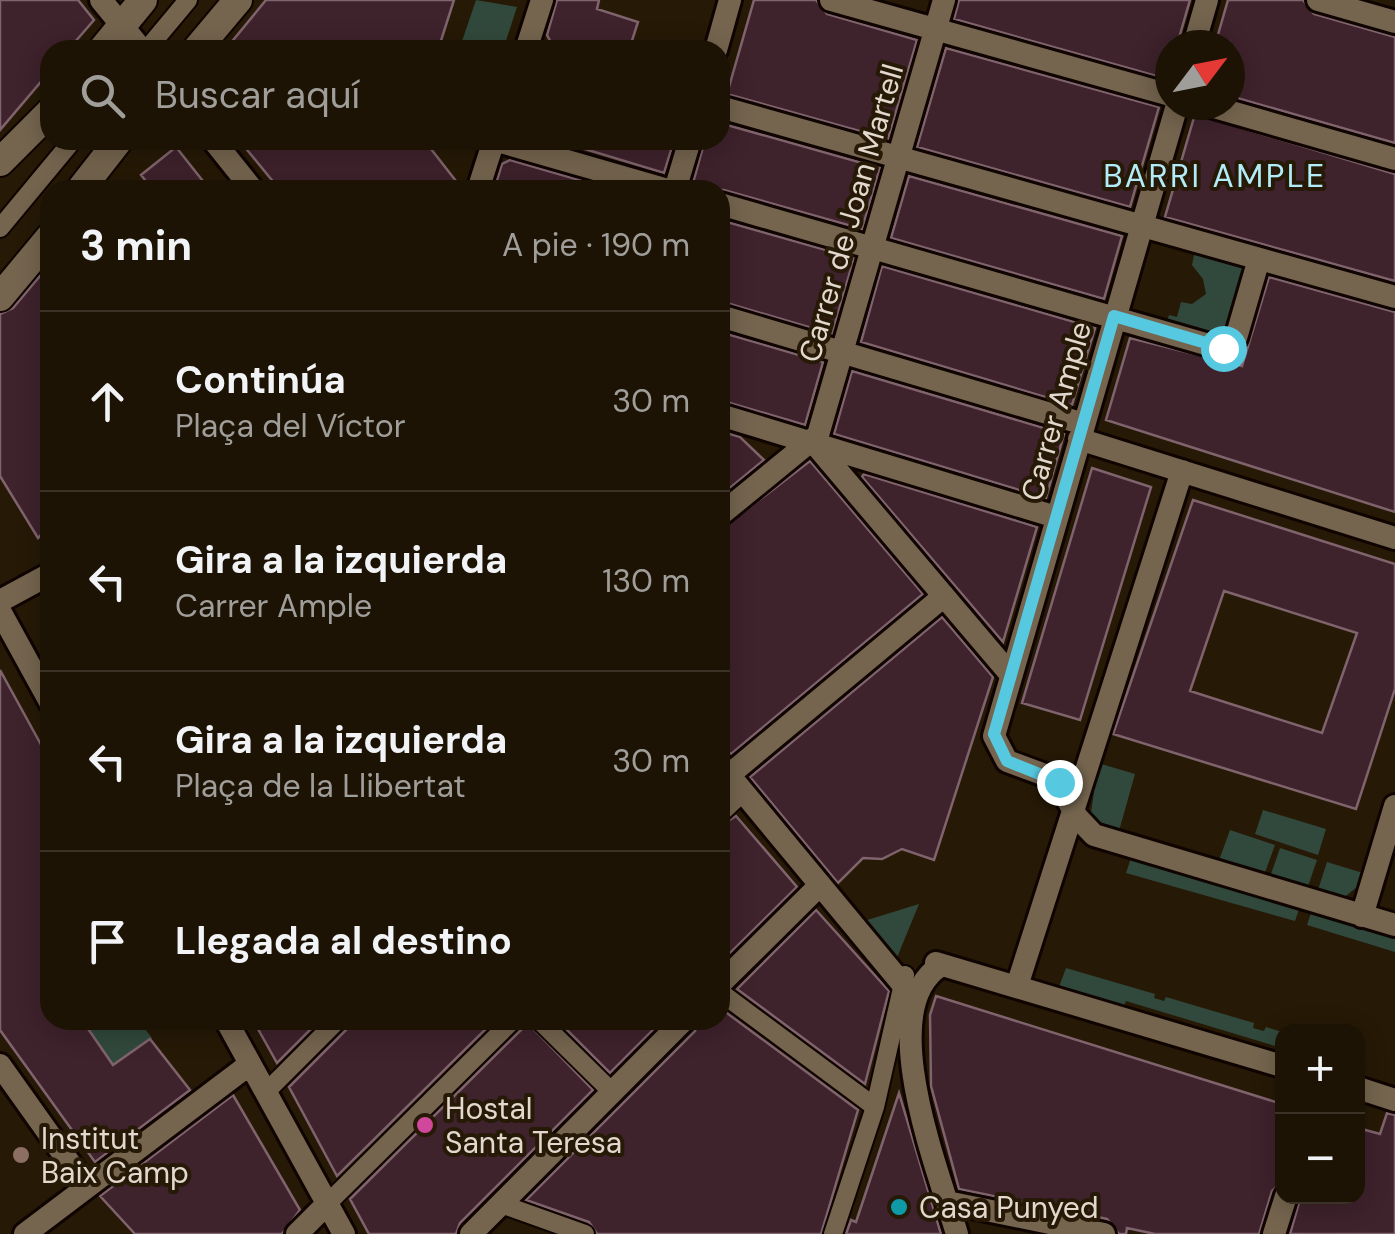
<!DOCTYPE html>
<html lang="es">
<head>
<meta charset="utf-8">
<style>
  body { margin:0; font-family:"DM Sans",sans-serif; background:#292013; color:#f1f3f6 }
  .controls { position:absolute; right:30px; bottom:30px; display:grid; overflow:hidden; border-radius:20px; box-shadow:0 5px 25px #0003 }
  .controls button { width:90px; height:90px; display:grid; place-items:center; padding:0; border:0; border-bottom:2px solid #3a3226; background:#1c1304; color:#f1f3f6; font:50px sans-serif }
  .compass { position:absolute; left:1155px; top:30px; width:90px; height:90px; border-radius:50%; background:#1c1304; box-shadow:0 5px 25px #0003; rotate:58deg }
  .stop { position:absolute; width:30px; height:30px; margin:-22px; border:8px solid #56c9e0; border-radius:50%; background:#fff }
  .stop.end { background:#56c9e0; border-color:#fff; box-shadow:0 2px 10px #0008 }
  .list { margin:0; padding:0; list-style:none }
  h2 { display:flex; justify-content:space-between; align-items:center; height:130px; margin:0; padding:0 40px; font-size:42px }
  h2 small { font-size:32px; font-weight:400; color:#a09e9a }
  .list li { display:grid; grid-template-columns:65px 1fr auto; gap:30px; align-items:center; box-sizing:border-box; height:180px; padding:0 40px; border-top:2px solid #3a3226 }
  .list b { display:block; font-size:38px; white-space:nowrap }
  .list p { margin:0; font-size:32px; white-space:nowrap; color:#a09e9a }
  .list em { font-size:32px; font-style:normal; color:#a09e9a }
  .icon { flex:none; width:55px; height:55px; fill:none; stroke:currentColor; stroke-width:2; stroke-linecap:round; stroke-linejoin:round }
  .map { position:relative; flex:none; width:1395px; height:1234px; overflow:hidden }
  .search { position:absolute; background:#1c1304; box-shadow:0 5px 25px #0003; left:40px; top:40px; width:690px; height:110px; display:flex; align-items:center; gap:25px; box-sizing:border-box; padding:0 35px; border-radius:30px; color:#a09e9a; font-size:38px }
  .panel { position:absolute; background:#1c1304; box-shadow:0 5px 25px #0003; left:40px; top:180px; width:690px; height:850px; border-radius:30px }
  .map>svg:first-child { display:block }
</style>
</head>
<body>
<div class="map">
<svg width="1395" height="1234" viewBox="0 0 1395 1234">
  <rect width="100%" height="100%" fill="#261906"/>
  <!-- green -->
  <path fill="#31493c" d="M476 0 517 7 503 50H459Z
    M1195 250 1251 266 1224 341 1166 325 1169 315 1177 317 1181 302 1192 304 1206 294 1203 279 1192 265Z
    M1098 763 1135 774 1119 831 1098 824 1091 813Z
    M1263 810 1326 829 1318 855 1255 834Z
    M1230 830 1275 845 1263 878 1218 863Z
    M1280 848 1317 860 1306 892 1269 880Z
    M1132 855 1301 903 1295 921 1126 873Z
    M1327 862 1363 873 1357 887 1342 899 1316 896Z
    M919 904 896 960 864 921Z
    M1313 907 1395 934V952L1307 925Z
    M1066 968 1155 994 1154 998 1164 1001 1166 997 1254 1023 1253 1028 1264 1031 1266 1027 1282 1032V1048L1126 1001 1123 1008 1059 987Z
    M82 1020H138L152 1038 113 1065Z"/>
  <!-- building -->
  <path fill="#3e222c" stroke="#80646d" stroke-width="2.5" fill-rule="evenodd" d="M0 0H78L94 20 68 50H50V71L0 130Z
    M266 0H454L438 50H225Z
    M557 0H599L597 9 638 22 629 50 554 48 547 35Z
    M754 0H816L827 14 917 40 888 139 727 94Z
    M959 0H1190L1177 45H1170L1167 79 954 19Z
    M1228 0H1303L1314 14 1395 37V143L1230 96V45H1215Z
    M946 48 1159 107 1130 207 917 147Z
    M1195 114 1395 174V281L1165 217Z
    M720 123 880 168 862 229 724 190H691L705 140H720Z
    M239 140H424L463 190H280Z
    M555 140H674L664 173Z
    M176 147 210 190H153L141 175Z
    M510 160 614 190H494L502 164Z
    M909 176 1122 236 1104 299 891 238Z
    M720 220 854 258 832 334 720 301Z
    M50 264V526L38 538 0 476V314L13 308Z
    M882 266 1095 328 1072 405 861 342Z
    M1269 277 1395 312V512L1106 420 1130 338 1242 366Z
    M720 332 823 362 805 425 720 400Z
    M852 371 1064 434 1046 498 834 434Z
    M720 431 740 437 764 460 720 496Z
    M810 461 923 594 731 754 720 749V530Z
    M1092 468 1151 487 1080 720 1022 703Z
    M864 474 1037 527 1003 642 862 477Z
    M1193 500 1395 564V689L1356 809 1113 734ZM1224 591 1357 633 1322 733 1190 691Z
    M942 617 993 677 934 860 902 849 882 859 863 858 838 883 750 777Z
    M0 670 50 761V1020H82L113 1065 150 1039 190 1090 95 1162 0 1030Z
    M736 816 797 887 720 963V826Z
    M816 910 889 991 865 1084 737 989Z
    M936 996 1282 1104V1182L1272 1191 1259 1234H1155L1127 1228 1126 1234H1119L1107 1219 959 1189 931 1086 930 1015Z
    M720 1008 858 1110 821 1234H597L589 1222 526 1200 695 1031 699 1020H720Z
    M253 1020H320L277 1063Z
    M350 1020H495L337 1176 289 1087 347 1029Z
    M525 1020 593 1090 460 1223 456 1234H369L350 1199 522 1029Z
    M557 1020H663L610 1073Z
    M899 1093 941 1234H846L851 1220 856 1222Z
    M233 1095 300 1210 282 1234H135L100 1196Z
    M1387 1113 1395 1115V1234H1290L1301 1196H1358V1128L1380 1134Z"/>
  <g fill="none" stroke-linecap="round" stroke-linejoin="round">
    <defs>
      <path id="pedestrian" d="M153 42 188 0
        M0 228 73 140
        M720 814 743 792
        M720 992 875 1107
        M539 1020 612 1092
        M266 1092 338 1020
        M327 1204 513 1020
        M501 1204 585 1234
        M833 1234 875 1107 905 975"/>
      <path id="minor" d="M101 0 142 50
        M831 0 1170 95
        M1318 0 1395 22
        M1194 45 1207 0
        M526 50 542 0
        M716 50 730 0
        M1177 105 994 736 1007 761 1056 779 1077 817 1094 835 1395 925
        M1207 105 1395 159
        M720 107 1395 297
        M213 140 253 190
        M478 190 494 140 668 190
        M675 190 690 140
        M720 204 1223 349 1236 338 1259 259
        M720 316 1084 424
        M720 415 1056 517
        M1079 439 1395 538
        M814 443 1010 674
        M720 515 818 435 944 0
        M0 601 50 574
        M0 611 50 702
        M720 764 914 998
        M729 775 944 596
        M1362 916 1395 806
        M936 963 1282 1066
        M940 966C873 1009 939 1172 957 1234
        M720 984 819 886
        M1017 986 1182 471
        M226 1020 344 1234
        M0 1065 86 1186
        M1358 1088 1395 1100
        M947 1202 1104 1234
        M25 1234 250 1064
        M297 1234 327 1204
        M471 1234 684 1020
        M1274 1234 1286 1196"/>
      <path id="tertiary" d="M102 50 143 0
        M196 50 238 0
        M0 162 50 112
        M80 190 119 140
        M0 297 50 237"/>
    </defs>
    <!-- pedestrian casing -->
    <use href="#pedestrian" stroke="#0f0400" stroke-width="22"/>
    <!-- minor casing -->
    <use href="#minor" stroke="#0f0400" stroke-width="28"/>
    <!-- tertiary casing -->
    <use href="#tertiary" stroke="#0f0400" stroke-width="32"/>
    <!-- pedestrian -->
    <use href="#pedestrian" stroke="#75654f" stroke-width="18"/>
    <!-- minor -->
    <use href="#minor" stroke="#75654f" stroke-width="22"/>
    <!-- tertiary -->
    <use href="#tertiary" stroke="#75654f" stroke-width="28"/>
  </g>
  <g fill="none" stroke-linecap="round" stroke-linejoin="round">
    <!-- route -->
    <path stroke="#56c9e0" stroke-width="12" d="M1059 782 1007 761 994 734 1114 316 1223 348"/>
  </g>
  <!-- markers -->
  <circle fill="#d1479c" stroke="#261906" stroke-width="4" cx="425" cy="1125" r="10"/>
  <circle fill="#8d6e63" stroke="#261906" stroke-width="4" cx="21" cy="1155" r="10"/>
  <circle fill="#0f9aa8" stroke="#261906" stroke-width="4" cx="899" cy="1207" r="10"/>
  <g text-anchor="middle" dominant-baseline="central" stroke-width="8" stroke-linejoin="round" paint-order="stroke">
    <!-- street labels -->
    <g font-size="30" fill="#e2d8cd" stroke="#261906">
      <text transform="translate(851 213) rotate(-74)">Carrer de Joan Martell</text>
      <text transform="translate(1056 411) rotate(-74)">Carrer Ample</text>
    </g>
    <!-- poi labels -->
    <g font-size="30" fill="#e2d8cd" stroke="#261906" text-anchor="start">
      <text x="445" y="1108">Hostal<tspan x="445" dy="34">Santa Teresa</tspan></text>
      <text x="41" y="1138">Institut<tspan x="41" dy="34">Baix Camp</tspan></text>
      <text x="919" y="1207">Casa Punyed</text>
    </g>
    <!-- neighbourhood labels -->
    <g font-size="32" letter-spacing="2.5" fill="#b3ecf9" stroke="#261906">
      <text x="1215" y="176">BARRI AMPLE</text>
    </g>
  </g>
</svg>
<div class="controls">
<button>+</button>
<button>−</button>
</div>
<svg class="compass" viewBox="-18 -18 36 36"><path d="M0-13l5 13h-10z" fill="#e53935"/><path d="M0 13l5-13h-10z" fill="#a09e9a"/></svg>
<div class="stop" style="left:1223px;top:348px"></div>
<div class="stop end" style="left:1059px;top:782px"></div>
<div class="search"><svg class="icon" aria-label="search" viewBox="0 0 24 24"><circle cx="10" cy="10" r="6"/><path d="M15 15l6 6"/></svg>Buscar aquí</div>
<section class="panel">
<h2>3 min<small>A pie · 190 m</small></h2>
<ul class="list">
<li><svg class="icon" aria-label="ahead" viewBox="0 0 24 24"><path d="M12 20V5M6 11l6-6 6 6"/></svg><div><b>Continúa</b><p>Plaça del Víctor</p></div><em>30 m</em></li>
<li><svg class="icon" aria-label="left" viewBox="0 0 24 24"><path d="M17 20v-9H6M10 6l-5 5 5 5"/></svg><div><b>Gira a la izquierda</b><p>Carrer Ample</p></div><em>130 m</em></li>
<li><svg class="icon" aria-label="left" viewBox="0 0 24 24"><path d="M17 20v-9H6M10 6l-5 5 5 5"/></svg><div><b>Gira a la izquierda</b><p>Plaça de la Llibertat</p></div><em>30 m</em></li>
<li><svg class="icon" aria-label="arrive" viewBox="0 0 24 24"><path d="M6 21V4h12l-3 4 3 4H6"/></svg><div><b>Llegada al destino</b></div></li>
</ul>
</section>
</div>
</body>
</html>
